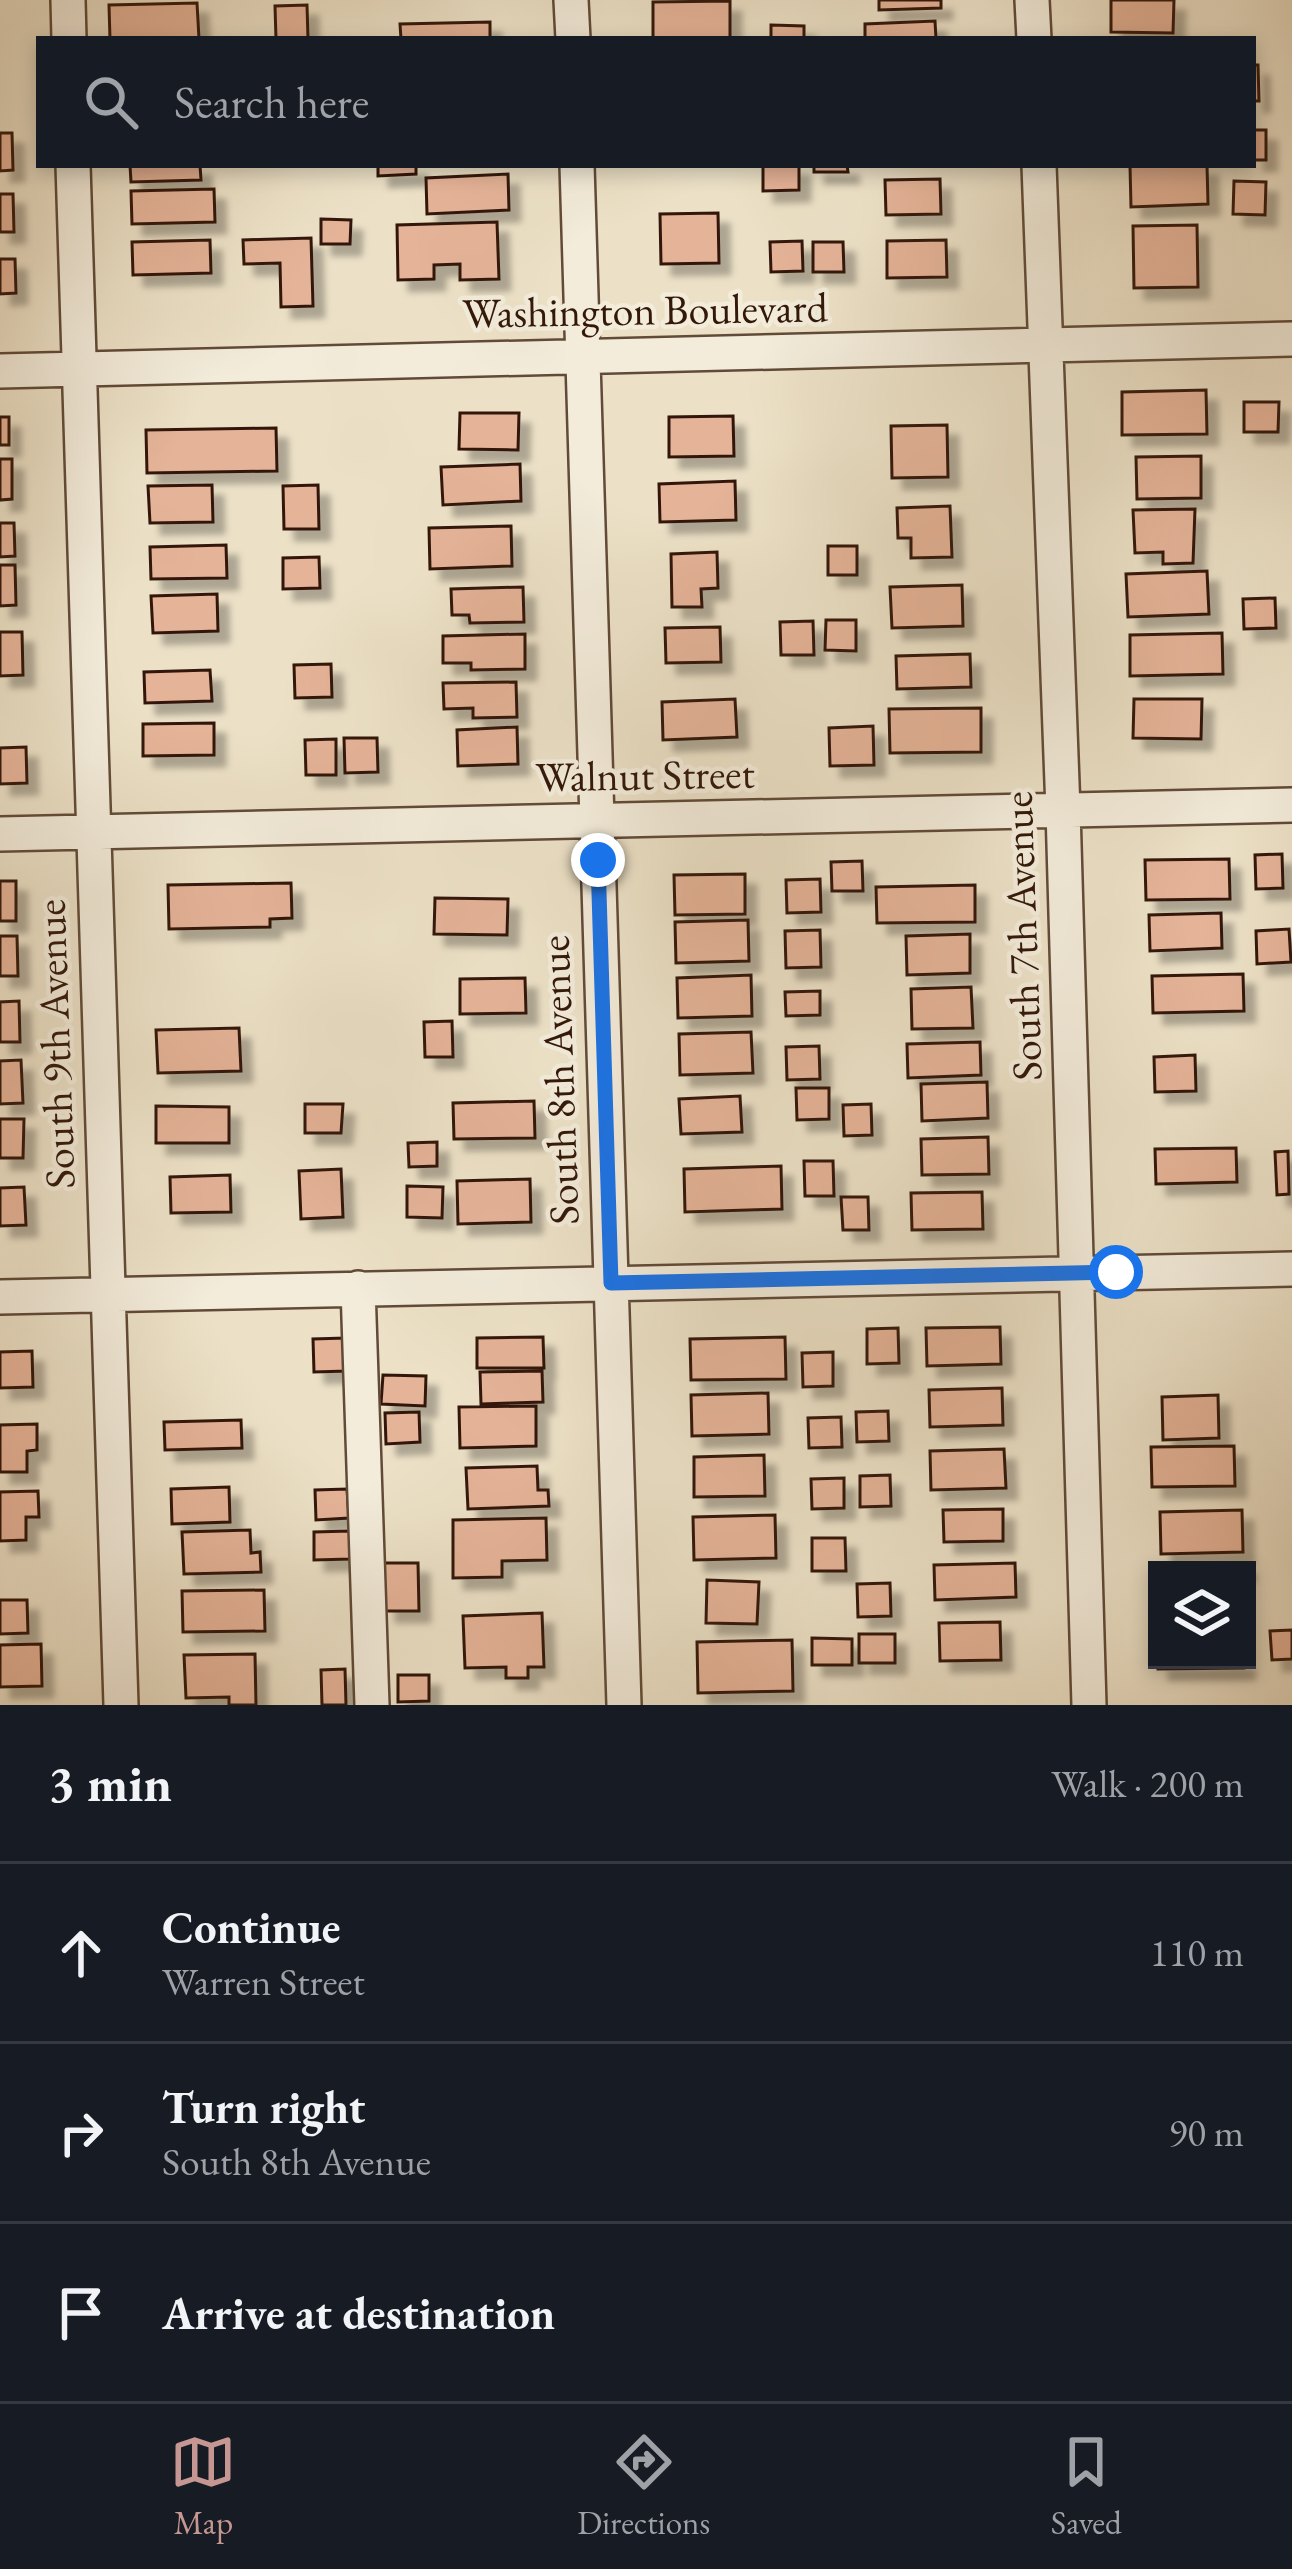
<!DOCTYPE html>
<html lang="en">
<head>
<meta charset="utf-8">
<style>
  body { margin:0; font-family:"EB Garamond",serif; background:#20242c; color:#f1f3f6 }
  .controls { position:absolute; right:36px; bottom:36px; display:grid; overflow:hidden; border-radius:0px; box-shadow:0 6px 18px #0003 }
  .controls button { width:108px; height:108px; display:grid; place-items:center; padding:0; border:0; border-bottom:3px solid #363941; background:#171b24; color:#f1f3f6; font:60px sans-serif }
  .stop { position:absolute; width:36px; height:36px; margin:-27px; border:9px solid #1a73e8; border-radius:50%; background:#fff }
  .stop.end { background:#1a73e8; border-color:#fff; box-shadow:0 3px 12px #0008 }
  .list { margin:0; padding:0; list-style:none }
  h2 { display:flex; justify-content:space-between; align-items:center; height:156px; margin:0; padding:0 48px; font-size:51px }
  h2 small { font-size:39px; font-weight:400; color:#9ea1a6 }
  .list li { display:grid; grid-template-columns:78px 1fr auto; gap:36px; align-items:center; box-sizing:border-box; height:180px; padding:0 48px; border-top:3px solid #363941 }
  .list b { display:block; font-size:45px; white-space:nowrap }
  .list p { margin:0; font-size:39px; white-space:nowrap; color:#9ea1a6 }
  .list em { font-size:39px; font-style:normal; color:#9ea1a6 }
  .icon { flex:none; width:66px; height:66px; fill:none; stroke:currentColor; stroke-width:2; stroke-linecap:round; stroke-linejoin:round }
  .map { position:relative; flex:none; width:1292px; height:1705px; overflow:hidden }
  .search { position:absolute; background:#171b24; box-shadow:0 6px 18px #0003; left:36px; right:36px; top:36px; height:132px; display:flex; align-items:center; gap:30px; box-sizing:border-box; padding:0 42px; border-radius:0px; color:#9ea1a6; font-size:45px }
  .sheet { height:696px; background:#171b24 }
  nav { display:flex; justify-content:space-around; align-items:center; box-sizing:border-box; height:168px; border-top:3px solid #363941; background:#171b24; font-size:33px; color:#9ea1a6 }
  nav a { display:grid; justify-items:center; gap:6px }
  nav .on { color:#c59692 }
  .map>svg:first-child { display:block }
</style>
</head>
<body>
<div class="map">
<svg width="1292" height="1705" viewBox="0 0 1292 1705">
  <defs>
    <filter id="shadow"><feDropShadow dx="11" dy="11" stdDeviation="3" flood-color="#0004"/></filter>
  </defs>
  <rect width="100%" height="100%" fill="#ece1c7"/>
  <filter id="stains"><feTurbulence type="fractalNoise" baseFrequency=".00167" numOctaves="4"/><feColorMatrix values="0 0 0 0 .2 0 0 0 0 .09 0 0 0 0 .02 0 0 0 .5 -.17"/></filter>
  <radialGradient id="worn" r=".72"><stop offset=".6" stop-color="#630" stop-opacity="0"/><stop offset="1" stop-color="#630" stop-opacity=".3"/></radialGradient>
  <!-- building -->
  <path fill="#e5b398" stroke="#331808" stroke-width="3" filter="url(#shadow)" d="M879 0H941V8L879 10Z
    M1111 0H1174L1173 33 1111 32Z
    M730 1V39H653V2Z
    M197 3 199 39H110L109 5Z
    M307 5 308 39H276L275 6Z
    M935 21 936 39H865V24Z
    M490 22V39H401L400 24Z
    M771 25 804 26V39H771Z
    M1253 65H1258L1259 101H1253Z
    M1253 130H1266V160H1253Z
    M0 133H12L13 170 0 171Z
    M130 165H200L201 180 131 182Z
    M378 165H416V174L378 176Z
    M763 165H799V190L763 191Z
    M814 165H847L848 172H814Z
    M1207 165 1208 204 1131 207 1130 166Z
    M508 174 509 210 427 214 426 178Z
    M940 179 941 214 886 215 885 180Z
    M1234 181 1266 182 1265 215 1233 214Z
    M214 189 215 222 132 224 131 191Z
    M0 194H13L14 232H0Z
    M718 213 719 263 661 264 660 214Z
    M321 219 351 220 350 244H321Z
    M497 222 499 279 460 280V264L434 265V279L398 280 397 225Z
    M1197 225 1198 287 1134 288 1133 226Z
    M311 238 313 306 281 307 280 263 244 264 243 240Z
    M210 240 211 273 133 275 132 242Z
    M946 240 947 277 887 278V241Z
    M802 241 803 271 771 272 770 242Z
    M813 242H843L844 272H813Z
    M0 259H15L16 293 0 294Z
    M1206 390 1207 434 1122 435V392Z
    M1244 402H1279L1278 432H1244Z
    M460 413H519L518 450 459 449Z
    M733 416 734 456 669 457V417Z
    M0 417H9V445H0Z
    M947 425 948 477 892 478 891 426Z
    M276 428 277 471 147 473 146 430Z
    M1201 456V498L1137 499 1136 457Z
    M0 459H12V499L0 500Z
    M520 464 521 501 443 505 441 467Z
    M735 481 736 520 660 522 659 484Z
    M212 485 213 522 150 523 148 486Z
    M318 485 319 529H284L283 486Z
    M950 506 952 557 911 558V538H898L897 508Z
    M1195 509 1193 563 1163 564V552L1135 553 1133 510Z
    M0 523H14L15 556 0 557Z
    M511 526 512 566 430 569 429 528Z
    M226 545 227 578 151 579 150 547Z
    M828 546H857V575H828Z
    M717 552 718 588 701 589 702 607H672L671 554Z
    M319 557 320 588 283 589V558Z
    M0 565H15L16 605 0 606Z
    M1207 571 1209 614 1128 617 1126 574Z
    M962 585 963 626 892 628 890 587Z
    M523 587 524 622 470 623 469 615H452L451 589Z
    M217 594 218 631 153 633 151 596Z
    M1275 598 1276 628 1244 629 1243 599Z
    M826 620H856V651L825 650Z
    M813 621 814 655H781L780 622Z
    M720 627 721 662 666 663 665 628Z
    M0 632H22L23 675 0 676Z
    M1222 633 1223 674 1130 676V635Z
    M525 634V669L471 670V663H443V636Z
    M970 654 971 687 897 689 896 656Z
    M331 664 332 697 295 698 294 665Z
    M210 670 212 701 145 703 144 672Z
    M516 682 517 717 473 718V708L444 709 443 683Z
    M735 699 737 737 663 740 662 702Z
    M1134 699H1202L1201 739 1133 738Z
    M981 708V752L890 753 889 709Z
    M214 723V755L143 756V724Z
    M873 726 874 765 830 766 829 728Z
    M517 727 518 764 458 766 457 730Z
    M344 738H377L378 772 345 773Z
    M336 739V775H306L305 740Z
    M26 747 27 783 0 784V748Z
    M1282 854 1283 888 1256 889 1255 855Z
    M1229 859 1230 899 1146 900 1145 860Z
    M862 861 863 891H832L831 862Z
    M745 874V914L675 915 674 875Z
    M820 879 821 912 787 913 786 880Z
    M0 881H16V921H0Z
    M291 883 292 918 270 919V927L169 929 168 885Z
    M975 885V922L877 923 876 887Z
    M435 898 508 899 507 935 434 934Z
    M1221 913 1222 948 1150 951 1149 915Z
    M748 920 749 961 676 963 675 922Z
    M1289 929 1291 962 1257 964 1256 931Z
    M820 930 821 967 786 968 785 931Z
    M970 934V973L907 975 906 936Z
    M0 936H17L18 976H0Z
    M1243 974 1244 1011 1153 1013 1152 976Z
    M751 975 752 1016 678 1018 677 978Z
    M525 978 526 1013 460 1014V979Z
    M971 987 973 1028 912 1029 911 989Z
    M820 991V1015L786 1016 785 992Z
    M19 1001 20 1042H0V1002Z
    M452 1021 453 1057H425L424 1022Z
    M239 1028 241 1071 158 1073 156 1030Z
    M751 1032 753 1073 680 1075 679 1034Z
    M980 1042 981 1075 908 1078 907 1044Z
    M819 1046 820 1079 787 1080 786 1047Z
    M1195 1055 1196 1091 1155 1092 1154 1057Z
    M21 1060 23 1103 0 1104V1061Z
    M987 1082 988 1118 922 1121 921 1084Z
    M796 1088H829V1119L797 1120Z
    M740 1096 742 1132 681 1134 679 1099Z
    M534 1101 535 1138 454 1139 453 1103Z
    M305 1104H343L341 1133H305Z
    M871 1104 872 1135 844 1136 843 1105Z
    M156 1106 229 1107V1143H156Z
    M0 1119H24L23 1158H0Z
    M988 1137 989 1174 922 1175 921 1139Z
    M437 1142V1166L409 1167 408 1143Z
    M1236 1148 1237 1182 1156 1184 1155 1149Z
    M1288 1151 1289 1194 1277 1195 1275 1152Z
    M804 1161H833L834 1196H805Z
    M781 1166 782 1209 685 1212 684 1169Z
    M341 1169 343 1217 301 1219 299 1171Z
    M230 1175 231 1212 171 1213 170 1177Z
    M530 1179 531 1222 458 1224 457 1181Z
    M407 1186 443 1187 442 1218 407 1217Z
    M24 1187 26 1225 0 1226V1188Z
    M982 1192 983 1229 912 1230 911 1193Z
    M841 1197H868L869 1230H843Z
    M1000 1327 1001 1364 927 1366 926 1328Z
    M898 1328 899 1363 867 1364V1329Z
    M543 1337 544 1368H477V1338Z
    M785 1337 786 1379 691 1380 690 1339Z
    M345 1338 347 1371 314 1372 313 1339Z
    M32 1351 33 1387 0 1388V1352Z
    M833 1352V1386L803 1387 802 1353Z
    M542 1371 543 1402 481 1404 480 1372Z
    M383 1375 426 1376 425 1406 381 1404Z
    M1002 1388 1003 1425 930 1427 929 1390Z
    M768 1393 769 1434 692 1436 691 1395Z
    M1218 1395 1219 1438 1163 1440 1162 1397Z
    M536 1406V1446L460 1448 459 1407Z
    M888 1411 889 1441 857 1442 856 1412Z
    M419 1412 420 1442 386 1444 385 1413Z
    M841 1417 842 1447 809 1448 808 1418Z
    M241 1420 242 1448 165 1450 164 1422Z
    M37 1424V1450L27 1451V1472H0V1425Z
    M1234 1446 1235 1486 1152 1487 1151 1447Z
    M1004 1449 1006 1488 931 1490 930 1451Z
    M764 1455 765 1496 694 1497V1457Z
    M537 1466 538 1490H548L549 1506 468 1509 466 1468Z
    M890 1475 891 1506 860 1507V1476Z
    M844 1478V1508L812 1509 811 1479Z
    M229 1487 230 1522 172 1524 171 1489Z
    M347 1489 349 1518 316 1520 315 1490Z
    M38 1491 39 1517H26V1540L0 1541V1492Z
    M1003 1509V1541L944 1542 943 1510Z
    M1242 1510 1243 1552 1161 1554 1160 1512Z
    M775 1515 776 1558 694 1560 693 1517Z
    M546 1518 547 1560 502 1561V1577L453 1578V1520Z
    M250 1530 251 1553 260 1552 261 1572 184 1574 182 1532Z
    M350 1531V1559L314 1560V1532Z
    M812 1538H845L846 1571H812Z
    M384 1563H418L419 1611H385Z
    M1015 1563 1016 1597 935 1600 934 1565Z
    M1244 1564V1570H1159V1565Z
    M707 1580 759 1582 757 1624 706 1623Z
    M890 1583 891 1616 858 1617 857 1584Z
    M264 1590 265 1631 183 1632 182 1591Z
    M0 1600H27L28 1633 0 1634Z
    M542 1613 544 1667H528V1678H506V1667L465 1668 463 1616Z
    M1000 1622 1001 1660 940 1661 939 1623Z
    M1292 1630V1659L1272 1660 1270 1631Z
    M859 1634H895V1663H859Z
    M812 1638 852 1639V1665H812Z
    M792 1640 793 1691 698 1693 697 1642Z
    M41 1644 42 1686 0 1687V1645Z
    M255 1654 256 1705H229V1697L186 1698 184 1655Z
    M1158 1660H1244V1668L1158 1669Z
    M345 1669 346 1705H322L321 1670Z
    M398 1675H429V1701L398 1702Z"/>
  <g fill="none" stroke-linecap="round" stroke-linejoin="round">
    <defs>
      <path id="minor" d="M68 0 69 39
        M571 0 573 39
        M1032 0 1034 39
        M73 165 121 1705
        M577 165 624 1705
        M1039 165 1063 810 1089 1705
        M0 371 1292 339
        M0 834 1292 805
        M358 1288 372 1705
        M0 1297 1292 1269"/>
    </defs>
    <!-- minor casing -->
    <use href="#minor" stroke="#614a38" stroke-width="38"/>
    <!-- minor -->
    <use href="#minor" stroke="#f3ecdb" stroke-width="33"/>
  </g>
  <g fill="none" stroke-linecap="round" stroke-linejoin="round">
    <!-- route -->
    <path stroke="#1a73e8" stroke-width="15" d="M598 860 611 1283 1116 1272"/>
  </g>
  <g text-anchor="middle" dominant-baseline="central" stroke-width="9" stroke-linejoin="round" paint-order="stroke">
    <!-- street labels -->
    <g font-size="42" fill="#331808" stroke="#f3ecdb">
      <text transform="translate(645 310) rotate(-1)">Washington Boulevard</text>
      <text transform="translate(645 775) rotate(-1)">Walnut Street</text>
      <text transform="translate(1022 936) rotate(-92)">South 7th Avenue</text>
      <text transform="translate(55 1044) rotate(-92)">South 9th Avenue</text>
      <text transform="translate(559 1080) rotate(-92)">South 8th Avenue</text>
    </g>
  </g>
  <rect width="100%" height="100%" filter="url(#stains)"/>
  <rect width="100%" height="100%" fill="url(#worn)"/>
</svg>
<div class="controls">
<button><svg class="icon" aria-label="layers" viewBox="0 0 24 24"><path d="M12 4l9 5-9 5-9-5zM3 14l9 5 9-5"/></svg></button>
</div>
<div class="stop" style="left:1116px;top:1272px"></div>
<div class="stop end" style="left:598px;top:860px"></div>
<div class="search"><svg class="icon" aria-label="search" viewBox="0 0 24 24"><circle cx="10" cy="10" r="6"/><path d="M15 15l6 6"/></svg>Search here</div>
</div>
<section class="sheet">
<h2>3 min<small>Walk · 200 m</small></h2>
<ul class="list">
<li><svg class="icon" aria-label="ahead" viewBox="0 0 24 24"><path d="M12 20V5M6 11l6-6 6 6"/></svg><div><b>Continue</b><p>Warren Street</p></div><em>110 m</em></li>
<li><svg class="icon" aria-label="right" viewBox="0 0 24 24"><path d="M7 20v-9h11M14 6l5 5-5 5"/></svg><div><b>Turn right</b><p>South 8th Avenue</p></div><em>90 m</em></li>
<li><svg class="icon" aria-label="arrive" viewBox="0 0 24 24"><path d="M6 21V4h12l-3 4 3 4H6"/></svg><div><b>Arrive at destination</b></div></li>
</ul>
</section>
<nav>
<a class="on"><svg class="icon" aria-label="map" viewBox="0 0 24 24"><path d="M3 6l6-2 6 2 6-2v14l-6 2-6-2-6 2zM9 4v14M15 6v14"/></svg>Map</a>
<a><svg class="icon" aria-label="directions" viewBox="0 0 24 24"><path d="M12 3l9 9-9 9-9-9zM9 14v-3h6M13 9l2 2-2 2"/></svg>Directions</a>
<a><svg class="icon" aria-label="saved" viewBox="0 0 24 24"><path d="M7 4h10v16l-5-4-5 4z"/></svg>Saved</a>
</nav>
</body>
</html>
